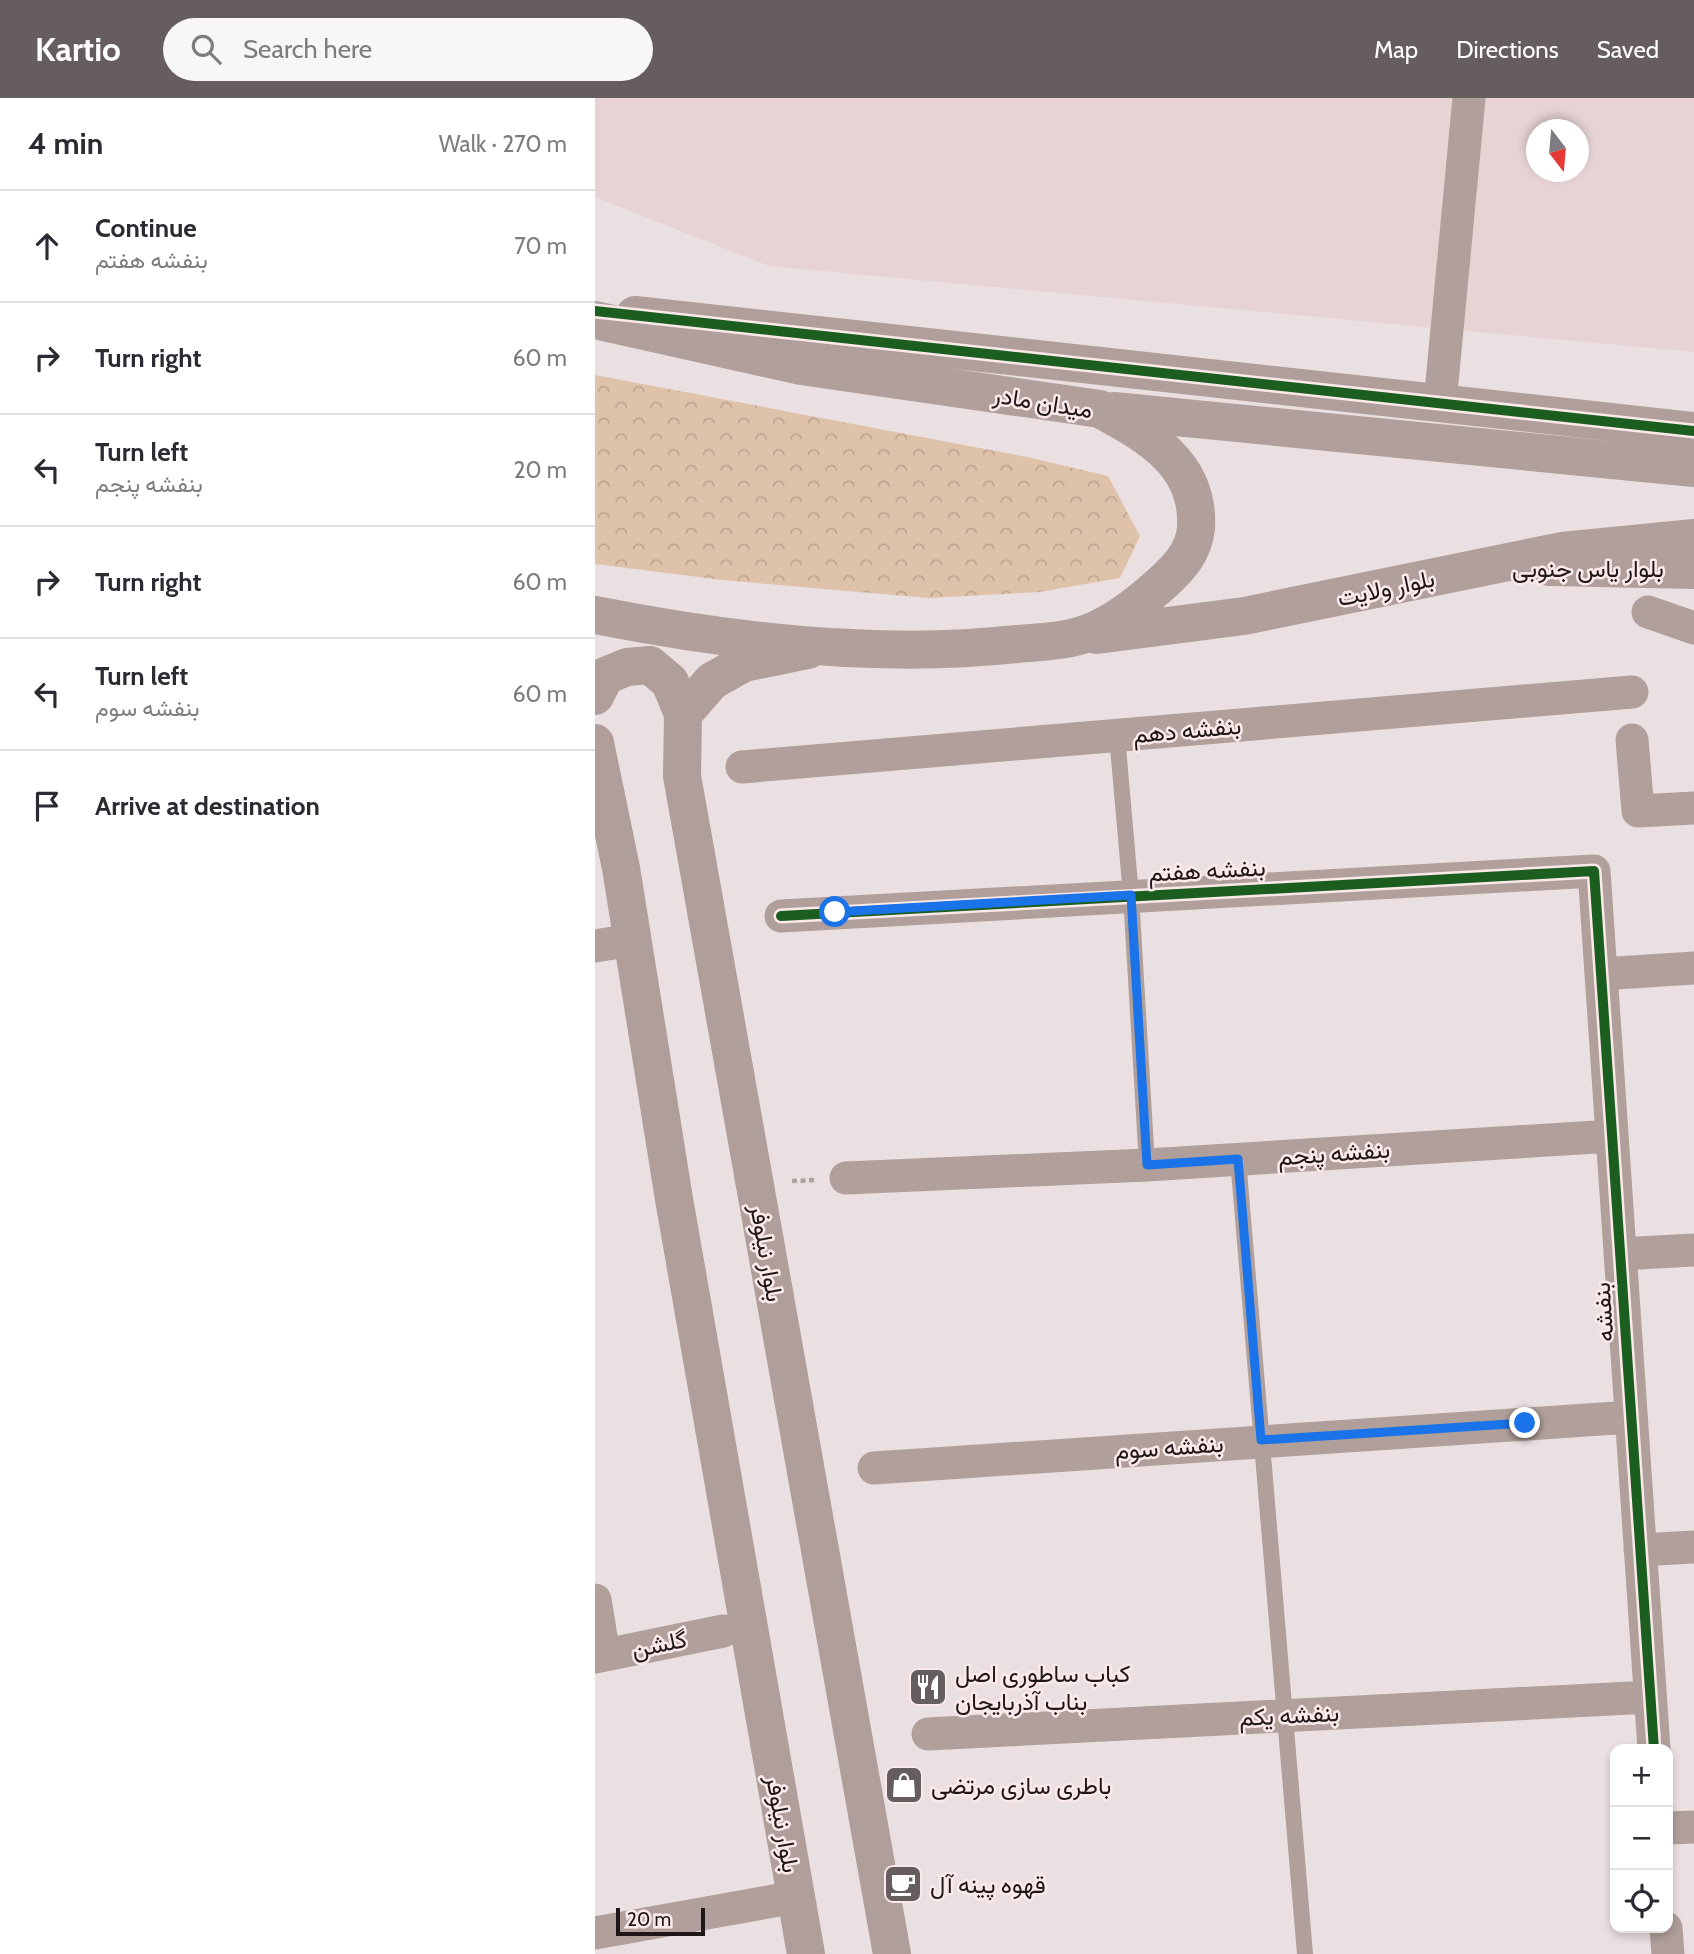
<!DOCTYPE html>
<html lang="en">
<head>
<meta charset="utf-8">
<style>
  body { margin:0; font-family:Cabin,Vazirmatn,sans-serif; background:#f7f7f7; color:#2b2b33 }
  .controls { position:absolute; right:21px; bottom:21px; display:grid; overflow:hidden; border-radius:14px; box-shadow:0 4px 10px #0003 }
  .controls button { width:63px; height:63px; display:grid; place-items:center; padding:0; border:0; border-bottom:2px solid #e1e1e2; background:#fff; color:#2b2b33; font:35px sans-serif }
  .compass { position:absolute; left:931px; top:21px; width:63px; height:63px; border-radius:50%; background:#fff; box-shadow:0 4px 10px #0003; rotate:164deg }
  .scale { position:absolute; left:21px; bottom:18px; width:89px; box-sizing:border-box; padding-left:7px; border:4px solid #1e1718; border-top:0; font-size:19px; line-height:24px; white-space:nowrap; color:#1e1718; -webkit-text-stroke:5px #fce9ea; paint-order:stroke }
  .stop { position:absolute; width:21px; height:21px; margin:-16px; border:5px solid #1a73e8; border-radius:50%; background:#fff }
  .stop.end { background:#1a73e8; border-color:#fff; box-shadow:0 2px 7px #0008 }
  .list { margin:0; padding:0; list-style:none }
  h2 { display:flex; justify-content:space-between; align-items:center; height:91px; margin:0; padding:0 28px; font-size:30px }
  h2 small { font-size:23px; font-weight:400; color:#7c7c81 }
  .list li { display:grid; grid-template-columns:46px 1fr auto; gap:21px; align-items:center; box-sizing:border-box; height:112px; padding:0 28px; border-top:2px solid #e1e1e2 }
  .list b { display:block; font-size:26px; white-space:nowrap }
  .list p { margin:0; font-size:23px; white-space:nowrap; color:#7c7c81 }
  .list em { font-size:23px; font-style:normal; color:#7c7c81 }
  .icon { flex:none; width:38px; height:38px; fill:none; stroke:currentColor; stroke-width:2; stroke-linecap:round; stroke-linejoin:round }
  .map { position:relative; flex:none; width:1099px; height:1856px; overflow:hidden }
  header { display:flex; align-items:center; gap:42px; box-sizing:border-box; height:98px; padding:0 35px; background:#665d5e; color:#fff }
  header strong { font-size:33px }
  nav { display:flex; gap:38px; margin-inline-start:auto; font-size:24px }
  .search { width:490px; height:63px; background:#f7f7f7; display:flex; align-items:center; gap:18px; box-sizing:border-box; padding:0 24px; border-radius:38px; color:#7c7c81; font-size:26px }
  main { display:flex }
  aside { flex:1; background:#fff }
  .map>svg:first-child { display:block }
</style>
</head>
<body>
<header>
<strong>Kartio</strong>
<div class="search"><svg class="icon" aria-label="search" viewBox="0 0 24 24"><circle cx="10" cy="10" r="6"/><path d="M15 15l6 6"/></svg>Search here</div>
<nav><a>Map</a><a>Directions</a><a>Saved</a></nav>
</header>
<main>
<aside>
<h2>4 min<small>Walk · 270 m</small></h2>
<ul class="list">
<li><svg class="icon" aria-label="ahead" viewBox="0 0 24 24"><path d="M12 20V5M6 11l6-6 6 6"/></svg><div><b>Continue</b><p>بنفشه هفتم</p></div><em>70 m</em></li>
<li><svg class="icon" aria-label="right" viewBox="0 0 24 24"><path d="M7 20v-9h11M14 6l5 5-5 5"/></svg><div><b>Turn right</b></div><em>60 m</em></li>
<li><svg class="icon" aria-label="left" viewBox="0 0 24 24"><path d="M17 20v-9H6M10 6l-5 5 5 5"/></svg><div><b>Turn left</b><p>بنفشه پنجم</p></div><em>20 m</em></li>
<li><svg class="icon" aria-label="right" viewBox="0 0 24 24"><path d="M7 20v-9h11M14 6l5 5-5 5"/></svg><div><b>Turn right</b></div><em>60 m</em></li>
<li><svg class="icon" aria-label="left" viewBox="0 0 24 24"><path d="M17 20v-9H6M10 6l-5 5 5 5"/></svg><div><b>Turn left</b><p>بنفشه سوم</p></div><em>60 m</em></li>
<li><svg class="icon" aria-label="arrive" viewBox="0 0 24 24"><path d="M6 21V4h12l-3 4 3 4H6"/></svg><div><b>Arrive at destination</b></div></li>
</ul>
</aside>
<div class="map">
<svg width="1099" height="1856" viewBox="0 0 1099 1856">
  <defs>
    <pattern id="park-crowns" width="20" height="18" patternUnits="userSpaceOnUse" patternTransform="scale(1.75)"><rect width="20" height="18" fill="#dfc2aa"/><path d="M2 6a3 3 0 1 1 6 0M12 15a3 3 0 1 1 6 0" fill="none" stroke="#bfa692"/></pattern>
  </defs>
  <rect width="100%" height="100%" fill="#ebe0e1"/>
  <!-- built -->
  <path fill="#e7d3d4" fill-rule="evenodd" d="M0 0H1099V254L174 168 0 99ZM942 32H984V74H942Z"/>
  <!-- park -->
  <path fill="url(#park-crowns)" d="M0 277 432 359 513 378 545 438 525 480 444 494 333 500 127 482 0 466Z"/>
  <g fill="none" stroke-linecap="round" stroke-linejoin="round">
    <!-- path -->
    <path stroke="#aea29f" stroke-width="4.5" stroke-dasharray="5 3.5" stroke-linecap="butt" d="M197 1083 221 1082"/>
    <!-- lane -->
    <path stroke="#b09f9a" stroke-width="16" d="M522 638 536 797 552 1067
      M643 1061 710 1856"/>
    <!-- street -->
    <path stroke="#b09f9a" stroke-width="33" d="M845 305 874 0
      M1053 514 1099 530
      M1037 642 1043 713 1099 710
      M147 669 1037 594
      M186 818 999 773 1059 1651
      M0 848 37 842
      M1006 876 1099 870
      M251 1080 552 1067 1017 1038
      M1025 1156 1099 1152
      M279 1370 1036 1319
      M1045 1452 1099 1449
      M0 1502 9 1557
      M0 1559 128 1533
      M333 1636 1055 1599
      M1073 1730 1099 1729
      M1071 1830 1073 1856
      M0 1835 201 1799"/>
    <!-- secondary -->
    <path stroke="#af9e99" stroke-width="38" d="M40 217 1099 333
      M955 469 1099 472
      M213 552 149 565 117 583 88 616 87 678 297 1856
      M0 598 10 578 32 569 55 567 75 584 88 616
      M0 645 26 770 79 1101 211 1856"/>
    <!-- primary -->
    <path stroke="#b19f9b" stroke-width="38" d="M0 222 206 268 505 311C555 338 605 367 601 430 599 454 583 471 566 486 543 507 511 532 480 539 462 544 441 544 422 546 285 561 135 544 0 517
      M519 313 1099 370
      M502 537 649 518 967 453 1099 440"/>
    <defs>
      <path id="cycleway" d="M0 213 1099 333
        M186 818 999 773 1059 1651"/>
    </defs>
    <!-- cycleway casing -->
    <use href="#cycleway" stroke="#fce9ea" stroke-width="15"/>
    <!-- cycleway -->
    <use href="#cycleway" stroke="#1b5e20" stroke-width="10"/>
  </g>
  <g fill="none" stroke-linecap="round" stroke-linejoin="round">
    <!-- route -->
    <path stroke="#1a73e8" stroke-width="9" d="M240 814 536 797 552 1067 643 1061 666 1342 930 1325"/>
  </g>
  <!-- icons -->
  <defs>
    <symbol id="restaurant-square" viewBox="-11 -11 22 22"><rect x="-9" y="-9" width="18" height="18" rx="4" fill="#665d5e" stroke="#fce9ea"/><path d="M-5-6h1v4h1v-4h1v4h1v-4h1v5L-1.5 .5V6h-2V.5L-5-1ZM5-6V6H3V1.5H1.5Q1.5-4 5-6Z" fill="#fff"/></symbol>
    <symbol id="shop-square" viewBox="-11 -11 22 22"><rect x="-9" y="-9" width="18" height="18" rx="4" fill="#665d5e" stroke="#fce9ea"/><path d="M-5-2.5h2.3a2.7 3.5 0 0 1 5.4 0H5L5.5 6h-11ZM-1.5-2.5h3a1.5 2.3 0 0 0-3 0Z" fill="#fff"/></symbol>
    <symbol id="cafe-square" viewBox="-11 -11 22 22"><rect x="-9" y="-9" width="18" height="18" rx="4" fill="#665d5e" stroke="#fce9ea"/><path d="M-5.5-4.5H6V0H3Q3 3.5 0 3.5H-2.5Q-5.5 3.5-5.5 0ZM3-3.2v2h1.7v-2ZM-6 4.5H4V6H-6Z" fill="#fff"/></symbol>
  </defs>
  <g fill-rule="evenodd">
    <use href="#restaurant-square" x="311" y="1567" width="44" height="44"/>
    <use href="#shop-square" x="287" y="1665" width="44" height="44"/>
    <use href="#cafe-square" x="286" y="1764" width="44" height="44"/>
  </g>
  <g text-anchor="middle" dominant-baseline="central" stroke-width="5" stroke-linejoin="round" paint-order="stroke">
    <!-- street labels -->
    <g font-size="24" fill="#1e1718" stroke="#fce9ea">
      <text transform="translate(448 304) rotate(9)">میدان مادر</text>
      <text x="993" y="470">بلوار یاس جنوبی</text>
      <text transform="translate(791 490) rotate(-12)">بلوار ولایت</text>
      <text transform="translate(592 632) rotate(-5)">بنفشه دهم</text>
      <text transform="translate(612 772) rotate(-3)">بنفشه هفتم</text>
      <text transform="translate(739 1055) rotate(-4)">بنفشه پنجم</text>
      <text transform="translate(172 1155) rotate(80)">بلوار نیلوفر</text>
      <text transform="translate(1008 1214) rotate(-94)">بنفشه</text>
      <text transform="translate(574 1349) rotate(-4)">بنفشه سوم</text>
      <text transform="translate(64 1546) rotate(-12)">گلشن</text>
      <text transform="translate(694 1617) rotate(-3)">بنفشه یکم</text>
      <text transform="translate(188 1726) rotate(80)">بلوار نیلوفر</text>
    </g>
    <!-- poi labels -->
    <g font-size="24" fill="#1e1718" stroke="#fce9ea" text-anchor="start">
      <text x="360" y="1575">کباب ساطوری اصل<tspan x="360" dy="28">بناب آذربایجان</tspan></text>
      <text x="336" y="1687">باطری سازی مرتضی</text>
      <text x="335" y="1786">قهوه پینه آل</text>
    </g>
  </g>
</svg>
<div class="controls">
<button>+</button>
<button>−</button>
<button><svg class="icon" aria-label="locate" viewBox="0 0 24 24"><circle cx="12" cy="12" r="6"/><path d="M12 2v4M12 18v4M2 12h4M18 12h4"/></svg></button>
</div>
<svg class="compass" viewBox="-18 -18 36 36"><path d="M0-13l5 13h-10z" fill="#e53935"/><path d="M0 13l5-13h-10z" fill="#7c7c81"/></svg>
<div class="scale">20 m</div>
<div class="stop" style="left:240px;top:814px"></div>
<div class="stop end" style="left:930px;top:1325px"></div>
</div>
</main>
</body>
</html>
